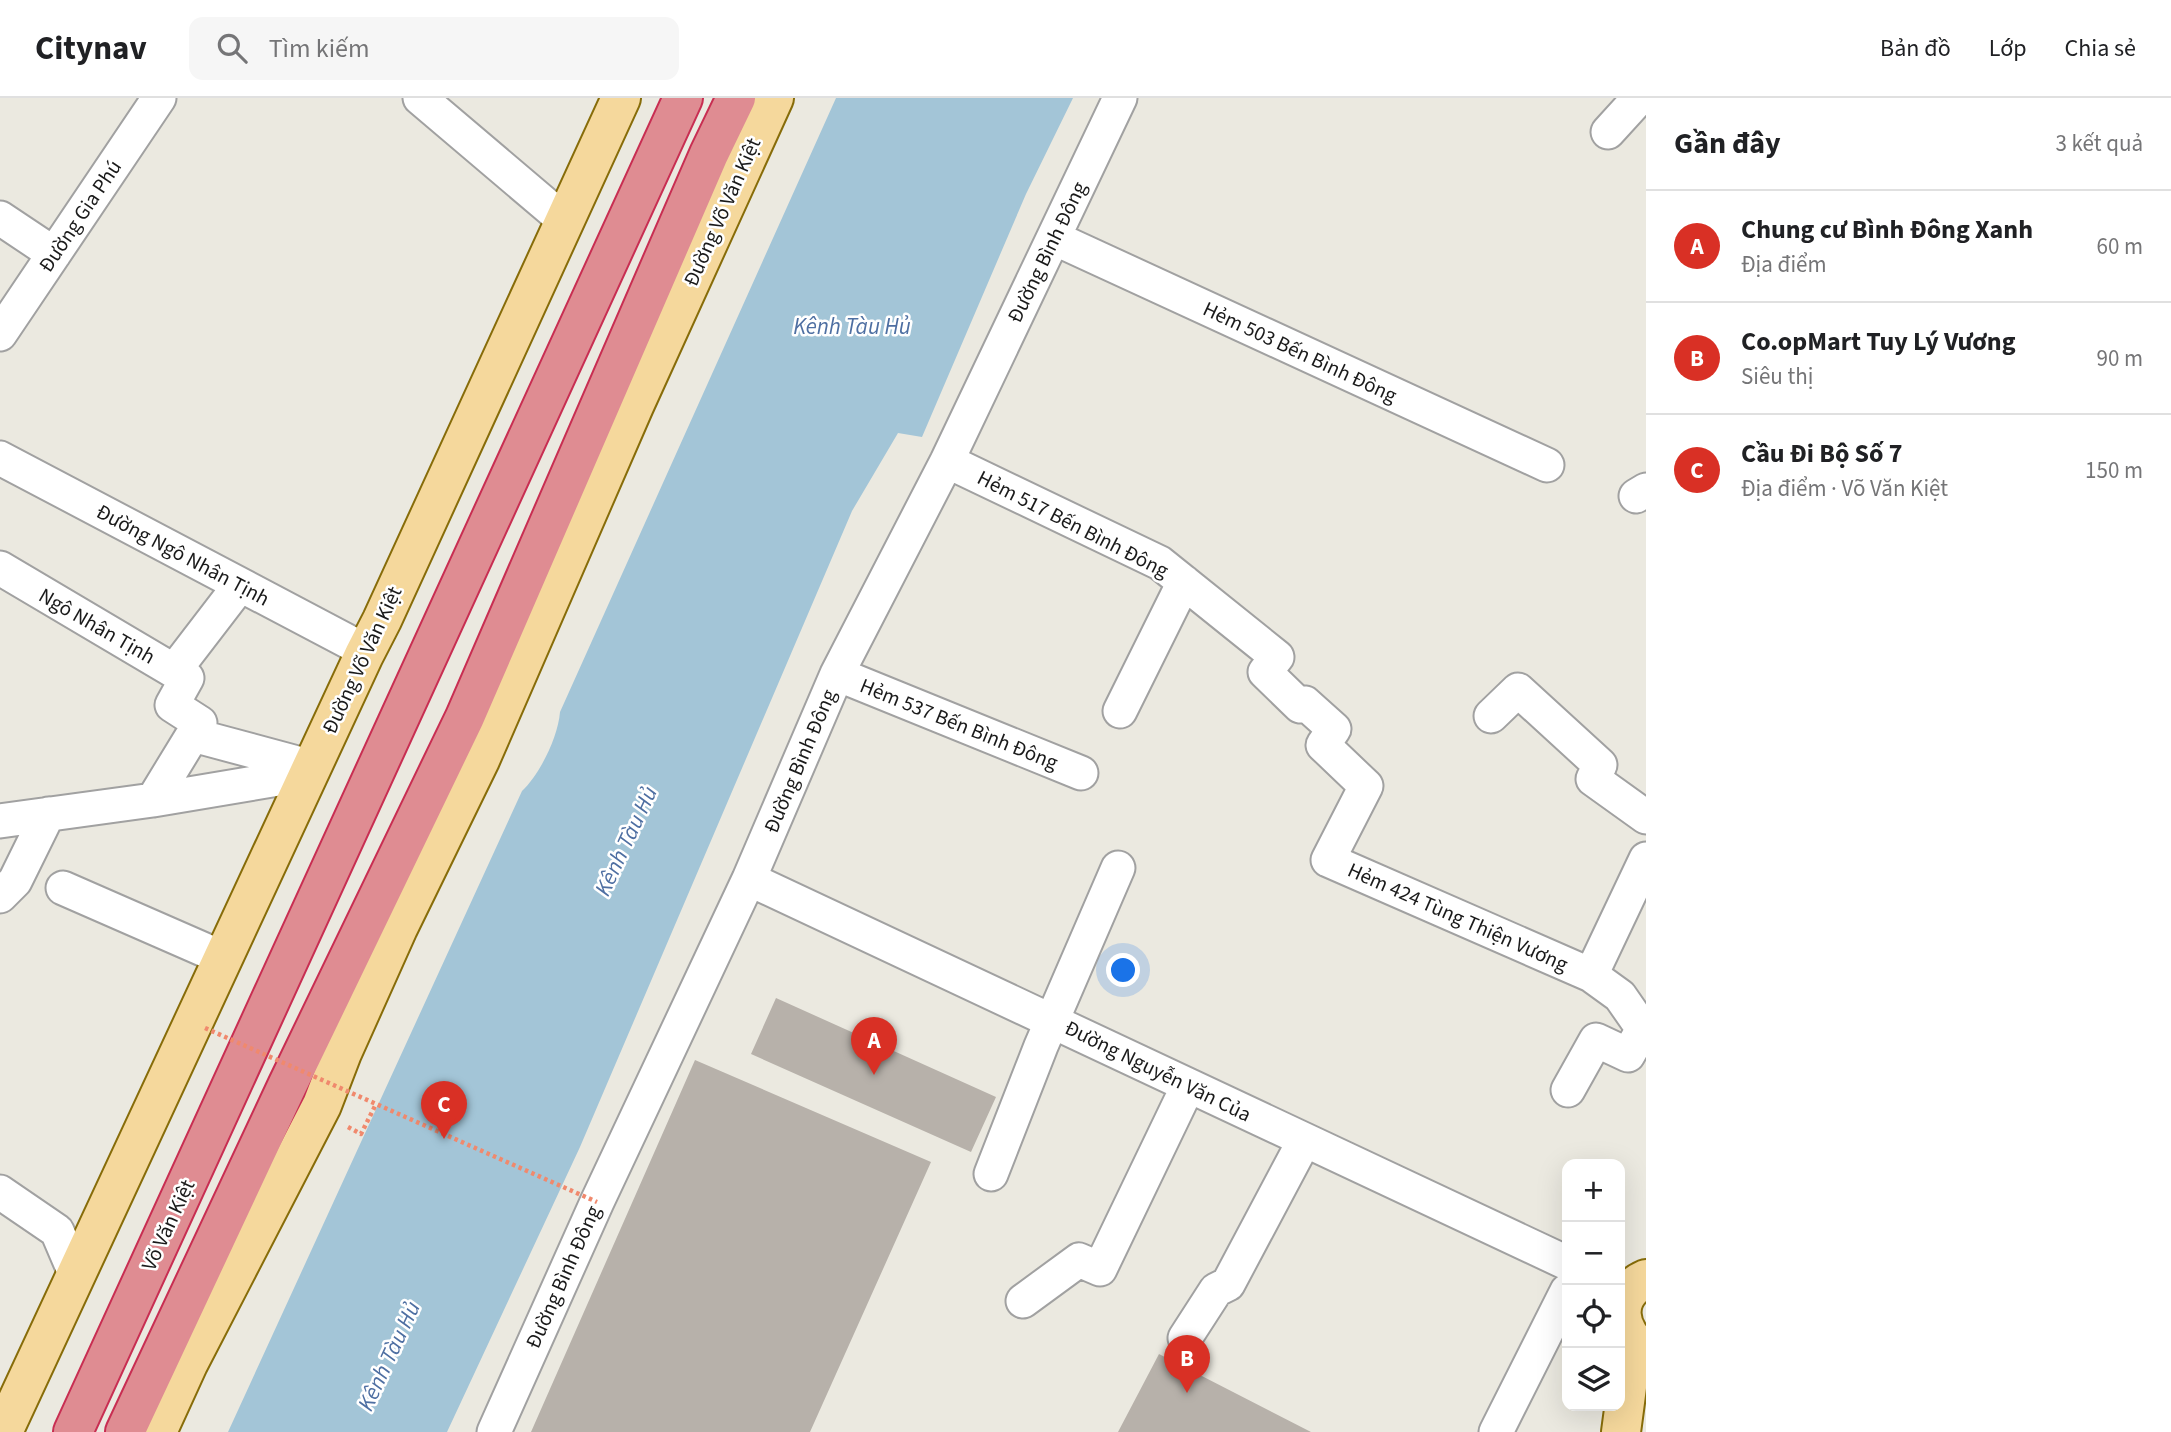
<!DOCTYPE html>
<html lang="vi">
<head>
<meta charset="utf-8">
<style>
  body { margin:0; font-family:"Source Sans 3",sans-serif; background:#f6f6f6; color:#202124 }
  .controls { position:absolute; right:21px; bottom:21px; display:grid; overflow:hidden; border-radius:14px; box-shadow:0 7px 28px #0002 }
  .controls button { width:63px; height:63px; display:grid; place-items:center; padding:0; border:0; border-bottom:2px solid #e0e0e0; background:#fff; color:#202124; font:35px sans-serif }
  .you { position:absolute; left:1124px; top:873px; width:24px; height:24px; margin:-18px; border:5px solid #fff; border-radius:50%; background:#1a73e8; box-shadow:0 0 0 10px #1a73e833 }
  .badge { display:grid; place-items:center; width:46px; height:46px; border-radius:50%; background:#d93025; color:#fff; font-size:23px; font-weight:700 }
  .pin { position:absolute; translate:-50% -58px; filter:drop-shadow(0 2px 4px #0008) }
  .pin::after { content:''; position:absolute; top:37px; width:24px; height:21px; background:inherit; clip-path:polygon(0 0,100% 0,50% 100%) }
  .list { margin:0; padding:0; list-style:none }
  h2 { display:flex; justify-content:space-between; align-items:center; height:91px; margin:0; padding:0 28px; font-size:30px }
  h2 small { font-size:23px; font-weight:400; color:#757577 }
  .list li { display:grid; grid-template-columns:46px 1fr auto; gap:21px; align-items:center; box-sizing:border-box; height:112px; padding:0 28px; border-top:2px solid #e0e0e0 }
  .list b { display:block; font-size:26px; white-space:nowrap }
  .list p { margin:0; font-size:23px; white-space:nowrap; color:#757577 }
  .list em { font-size:23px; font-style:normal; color:#757577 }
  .icon { flex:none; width:38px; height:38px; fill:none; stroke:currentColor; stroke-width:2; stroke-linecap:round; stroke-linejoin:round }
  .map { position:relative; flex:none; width:1646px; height:1334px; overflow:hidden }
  header { display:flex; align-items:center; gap:42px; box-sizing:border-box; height:98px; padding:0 35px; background:#fff; border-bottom:2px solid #e0e0e0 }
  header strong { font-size:33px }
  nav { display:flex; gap:38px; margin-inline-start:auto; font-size:24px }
  .search { width:490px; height:63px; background:#f6f6f6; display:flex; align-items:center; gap:18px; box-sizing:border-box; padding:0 24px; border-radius:14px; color:#757577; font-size:26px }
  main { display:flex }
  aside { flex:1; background:#fff }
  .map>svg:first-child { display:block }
</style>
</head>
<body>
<header>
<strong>Citynav</strong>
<div class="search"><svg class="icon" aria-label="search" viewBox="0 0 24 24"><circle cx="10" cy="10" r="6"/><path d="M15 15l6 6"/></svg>Tìm kiếm</div>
<nav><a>Bản đồ</a><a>Lớp</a><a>Chia sẻ</a></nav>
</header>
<main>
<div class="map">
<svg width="1646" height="1334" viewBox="0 0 1646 1334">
  <rect width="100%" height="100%" fill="#ebe9e0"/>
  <!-- water -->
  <path fill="#a3c5d7" d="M836 0H1073L1026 96 922 339 898 335 852 413 580 1049 447 1334H228L522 693C540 676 558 639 560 614Z"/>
  <!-- building -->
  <path fill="#b7b1aa" d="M776 900 996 999 971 1054 751 956Z
    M695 962 931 1064 810 1334H531Z
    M1159 1256 1311 1334H1118Z"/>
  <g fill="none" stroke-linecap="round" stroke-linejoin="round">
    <defs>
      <path id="minor" d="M420 0 565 123
        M1608 34 1639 0
        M0 120 54 156
        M1054 140 1547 367
        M0 236 159 0
        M0 360 366 553
        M947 363 1160 465 1277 559 1265 574 1300 608 1305 605 1334 631 1323 647 1366 688 1328 762 1591 877 1620 898 1643 931 1646 933
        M1636 398 1646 392
        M0 470 174 573 240 487
        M837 576 1081 675
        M1120 613 1184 484
        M1491 618 1518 592 1600 667 1593 681 1646 719
        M193 637 312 669
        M153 702 200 625 172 607 187 580 174 573
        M0 723 153 702 308 676
        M749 781C1023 908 1294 1039 1567 1165
        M63 790 223 860
        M0 798 15 783 48 716
        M1591 877 1646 761
        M1568 992 1596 942 1628 957 1643 931
        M991 1076 1041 948 1118 770
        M0 1094 57 1133 75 1175
        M1023 1203 1079 1162 1100 1171 1188 988
        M1185 1240 1216 1192 1228 1186 1304 1043
        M494 1334 597 1104 749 781 837 576 947 363 1120 0
        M1496 1334 1567 1193"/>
      <path id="major" d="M1646 1181C1611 1196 1616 1235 1646 1253
        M3 1334 364 557 382 522 621 0
        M157 1334 188 1266 322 1007 342 955 398 830 480 662 634 308 774 0
        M1621 1334 1629 1274 1628 1238"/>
      <path id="highway" d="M73 1334 683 0
        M125 1334 287 988 465 619 709 56 736 0"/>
    </defs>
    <!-- minor casing -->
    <use href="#minor" stroke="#a1a1a1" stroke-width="37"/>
    <!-- major casing -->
    <use href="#major" stroke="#876c09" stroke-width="42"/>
    <!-- highway casing -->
    <use href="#highway" stroke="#c82e52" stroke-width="42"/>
    <!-- path -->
    <path stroke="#f0896d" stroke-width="4.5" stroke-dasharray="3.5 3.5" stroke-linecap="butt" d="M348 1029 361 1036 376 1006"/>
    <!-- minor -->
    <use href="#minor" stroke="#fff" stroke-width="33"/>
    <!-- major -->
    <use href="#major" stroke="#f5d89c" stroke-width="38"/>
    <!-- highway -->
    <use href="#highway" stroke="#df8c92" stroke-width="38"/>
    <!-- path-bridge -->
    <path stroke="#f0896d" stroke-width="4.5" stroke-dasharray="3.5 3.5" stroke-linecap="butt" d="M205 930 597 1104"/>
  </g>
  <g text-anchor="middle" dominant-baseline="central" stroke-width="5" stroke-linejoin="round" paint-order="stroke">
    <!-- street labels -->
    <g font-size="21" fill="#1a1a1a" stroke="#fff">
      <text transform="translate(722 114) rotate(-66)">Đường Võ Văn Kiệt</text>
      <text transform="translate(80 118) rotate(-56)">Đường Gia Phú</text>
      <text transform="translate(1047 154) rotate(-64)">Đường Bình Đông</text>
      <text transform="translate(1300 254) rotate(25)">Hẻm 503 Bến Bình Đông</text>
      <text transform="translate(1073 426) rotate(27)">Hẻm 517 Bến Bình Đông</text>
      <text transform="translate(183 457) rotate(28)">Đường Ngô Nhân Tịnh</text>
      <text transform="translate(97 528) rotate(30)">Ngô Nhân Tịnh</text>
      <text transform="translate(362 562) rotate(-65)">Đường Võ Văn Kiệt</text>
      <text transform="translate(959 626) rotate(22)">Hẻm 537 Bến Bình Đông</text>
      <text transform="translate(800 663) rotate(-67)">Đường Bình Đông</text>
      <text transform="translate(1458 819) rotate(24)">Hẻm 424 Tùng Thiện Vương</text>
      <text transform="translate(1158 973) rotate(26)">Đường Nguyễn Văn Của</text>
      <text transform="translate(168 1127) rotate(-65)">Võ Văn Kiệt</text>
      <text transform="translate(563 1179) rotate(-66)">Đường Bình Đông</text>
    </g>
    <!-- water labels -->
    <g font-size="23" font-style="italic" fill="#4e6fa2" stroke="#fff">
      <text x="852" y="228">Kênh Tàu Hủ</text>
      <text transform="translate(626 743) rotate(-65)">Kênh Tàu Hủ</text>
      <text transform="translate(389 1258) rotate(-65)">Kênh Tàu Hủ</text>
    </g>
  </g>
</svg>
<div class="controls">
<button>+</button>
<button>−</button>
<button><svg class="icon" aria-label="locate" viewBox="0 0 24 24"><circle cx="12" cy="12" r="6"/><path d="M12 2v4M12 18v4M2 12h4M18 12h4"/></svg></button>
<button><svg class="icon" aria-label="layers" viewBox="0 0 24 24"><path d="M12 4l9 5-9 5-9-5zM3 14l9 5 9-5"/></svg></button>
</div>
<div class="you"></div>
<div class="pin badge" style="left:874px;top:977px">A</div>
<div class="pin badge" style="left:1187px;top:1295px">B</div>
<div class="pin badge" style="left:444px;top:1041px">C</div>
</div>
<aside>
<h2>Gần đây<small>3 kết quả</small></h2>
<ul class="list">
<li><span class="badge">A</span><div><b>Chung cư Bình Đông Xanh</b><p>Địa điểm</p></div><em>60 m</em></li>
<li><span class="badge">B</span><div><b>Co.opMart Tuy Lý Vương</b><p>Siêu thị</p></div><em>90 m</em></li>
<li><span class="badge">C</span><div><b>Cầu Đi Bộ Số 7</b><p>Địa điểm · Võ Văn Kiệt</p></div><em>150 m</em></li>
</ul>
</aside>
</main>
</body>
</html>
